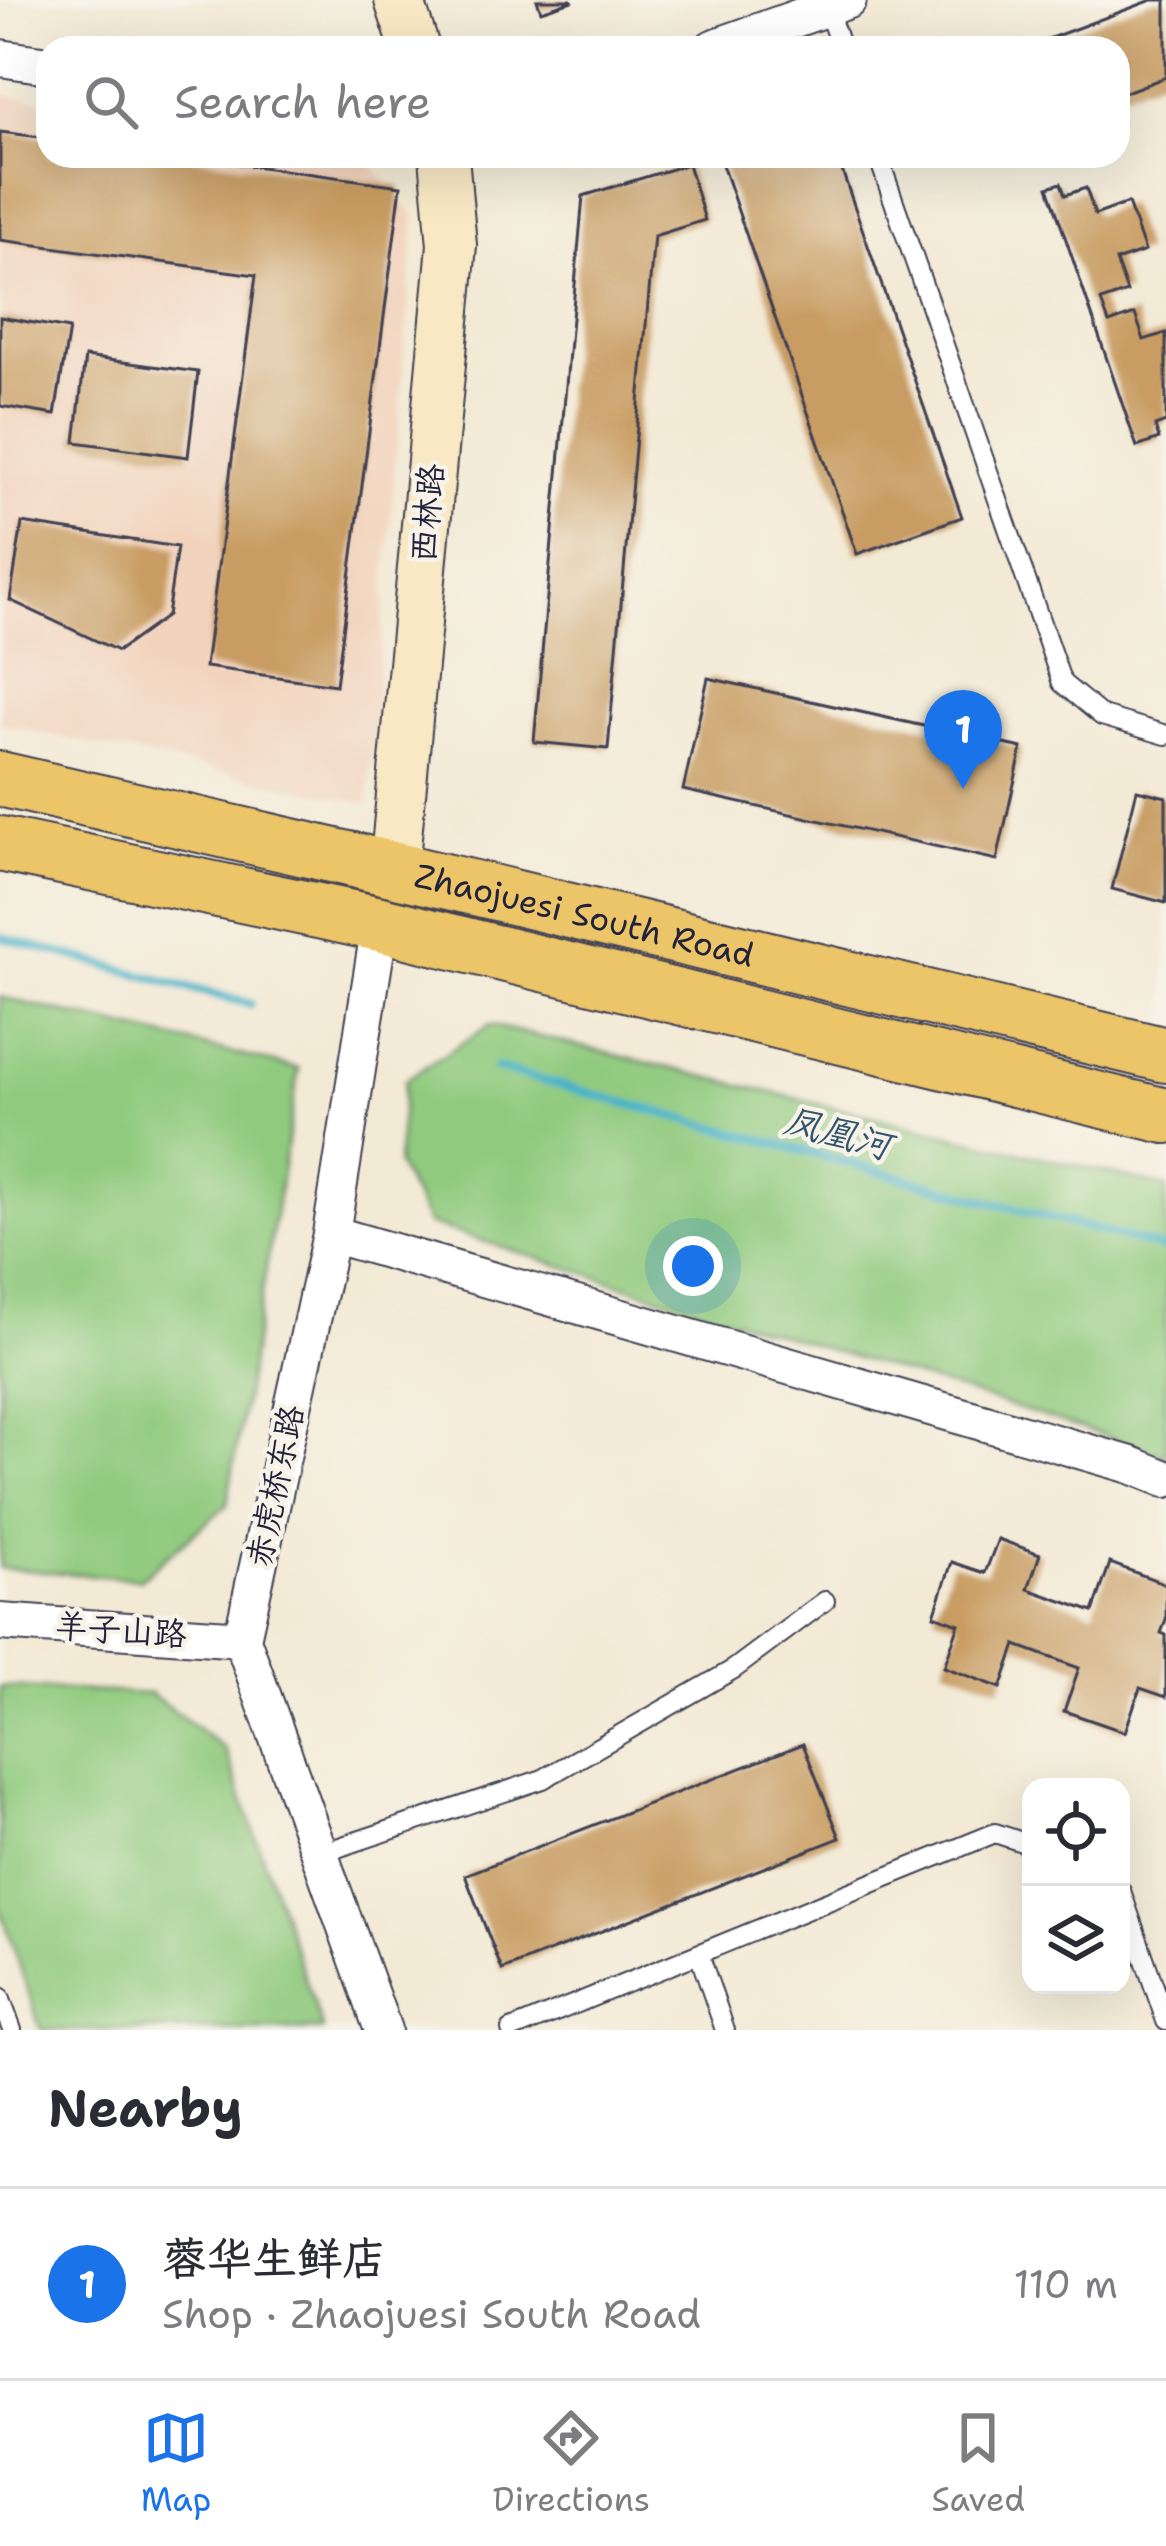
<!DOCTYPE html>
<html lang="en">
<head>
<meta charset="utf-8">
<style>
  body { margin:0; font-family:"Shantell Sans","LXGW WenKai TC",sans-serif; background:#f7f7f7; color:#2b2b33 }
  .controls { position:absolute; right:36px; bottom:36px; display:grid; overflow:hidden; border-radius:24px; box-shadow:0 12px 48px #0002 }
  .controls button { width:108px; height:108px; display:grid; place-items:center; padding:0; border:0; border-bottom:3px solid #e1e1e2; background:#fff; color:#2b2b33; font:60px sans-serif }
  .you { position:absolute; left:693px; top:1266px; width:42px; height:42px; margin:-30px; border:9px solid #fff; border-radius:50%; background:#1a73e8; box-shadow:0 0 0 18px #1a73e833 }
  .badge { display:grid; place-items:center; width:78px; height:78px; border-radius:50%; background:#1a73e8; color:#fff; font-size:39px; font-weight:700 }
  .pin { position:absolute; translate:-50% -99px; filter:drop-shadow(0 3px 6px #0008) }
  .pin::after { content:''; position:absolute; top:63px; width:42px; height:36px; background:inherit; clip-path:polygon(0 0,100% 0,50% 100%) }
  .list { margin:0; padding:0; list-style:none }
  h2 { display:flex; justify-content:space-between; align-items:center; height:156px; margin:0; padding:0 48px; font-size:51px }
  h2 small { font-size:39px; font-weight:400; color:#7c7c81 }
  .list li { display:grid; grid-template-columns:78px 1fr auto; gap:36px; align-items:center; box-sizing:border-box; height:192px; padding:0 48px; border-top:3px solid #e1e1e2 }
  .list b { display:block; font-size:45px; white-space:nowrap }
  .list p { margin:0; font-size:39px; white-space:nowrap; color:#7c7c81 }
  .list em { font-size:39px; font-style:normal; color:#7c7c81 }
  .icon { flex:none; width:66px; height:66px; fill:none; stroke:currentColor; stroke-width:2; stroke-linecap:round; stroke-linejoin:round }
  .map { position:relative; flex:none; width:1166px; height:2030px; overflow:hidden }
  .search { position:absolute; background:#fff; box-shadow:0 12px 48px #0002; left:36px; right:36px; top:36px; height:132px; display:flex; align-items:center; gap:30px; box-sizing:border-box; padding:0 42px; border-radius:36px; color:#7c7c81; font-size:45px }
  .sheet { height:348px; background:#fff }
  nav { display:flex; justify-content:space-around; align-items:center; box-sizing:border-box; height:168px; border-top:3px solid #e1e1e2; background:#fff; font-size:33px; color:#7c7c81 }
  nav a { display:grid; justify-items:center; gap:6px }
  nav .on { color:#1a73e8 }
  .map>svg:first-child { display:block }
</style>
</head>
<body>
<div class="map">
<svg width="1166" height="2030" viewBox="0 0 1166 2030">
  <rect width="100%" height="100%" fill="#f7f3e8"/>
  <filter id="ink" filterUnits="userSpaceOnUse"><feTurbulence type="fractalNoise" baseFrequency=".00833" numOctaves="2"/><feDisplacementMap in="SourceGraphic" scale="24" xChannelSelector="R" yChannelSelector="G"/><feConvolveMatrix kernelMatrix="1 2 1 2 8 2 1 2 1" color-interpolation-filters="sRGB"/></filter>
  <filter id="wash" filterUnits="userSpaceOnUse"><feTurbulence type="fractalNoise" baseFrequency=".004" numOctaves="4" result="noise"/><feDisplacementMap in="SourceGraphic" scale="48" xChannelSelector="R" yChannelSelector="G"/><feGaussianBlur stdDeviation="2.7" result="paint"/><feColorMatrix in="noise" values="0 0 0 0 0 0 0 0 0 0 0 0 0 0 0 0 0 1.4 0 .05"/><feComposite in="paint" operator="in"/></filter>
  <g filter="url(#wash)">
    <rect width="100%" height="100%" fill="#f3ead5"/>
    <!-- built -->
    <path fill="#f2d4be" d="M0 94 48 102V156H364L415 217 368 804 0 724Z"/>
    <!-- green -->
    <path fill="#90ca7e" stroke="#59765c" stroke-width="3" d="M0 997 299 1069 227 1505 140 1579 0 1568Z
      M490 1025 1166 1187V1455L428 1224 397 1165 405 1080Z
      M0 1687 151 1694 225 1749 323 2030H41L0 1907Z"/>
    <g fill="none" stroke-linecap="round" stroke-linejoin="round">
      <!-- stream -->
      <path stroke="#4ab3c9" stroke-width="9" d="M0 937 250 1004
        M496 1068 1166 1249"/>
    </g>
    <g id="blocks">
      <!-- building -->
      <path fill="#c89c62" d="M537 0H571L572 1 541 11Z
        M1152 0H1166V77L1118 95V48H1024Z
        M0 132 48 138V156H181L401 186 336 685 205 667 256 275 0 240Z
        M719 156H837L962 517 857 554Z
        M688 164 705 220 654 236 608 749 534 742 583 196Z
        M1061 183 1065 195 1086 188 1095 215 1128 203 1145 251 1116 261 1127 292 1101 301 1109 323 1135 314 1144 340 1166 333V422L1155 426 1159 439 1137 447 1048 187Z
        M0 317 69 329 55 415 0 406Z
        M85 357 198 372 188 457 75 442Z
        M22 523 177 547 167 616 118 651 10 600Z
        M708 678 1022 748 997 860 683 790Z
        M1137 790 1166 797V903L1112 889Z
        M998 1539 1040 1554 1028 1589 1093 1612 1110 1563 1166 1584V1620L1161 1633 1166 1635V1697L1140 1688 1125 1732 1064 1711 1079 1668 1016 1645 1001 1688 944 1667 959 1624 934 1615 952 1562 985 1573Z
        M803 1744 840 1838 502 1970 465 1875Z"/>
    </g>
  </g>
  <g filter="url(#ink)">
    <use href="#blocks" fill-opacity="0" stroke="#414052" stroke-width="3"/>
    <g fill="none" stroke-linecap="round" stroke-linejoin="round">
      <defs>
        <path id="lane" d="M827 8 841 48
          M878 156 1062 683 1102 716 1166 735
          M319 1854 543 1779 734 1669 825 1601
          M1121 1891 1166 2021
          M699 1954 725 2030
          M0 1997 12 2030
          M511 2030 995 1833 1031 1845"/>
        <path id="street" d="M713 48 848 0
          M0 58 48 65
          M380 924 331 1234 242 1639 383 2030
          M331 1234 1131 1465 1166 1479
          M0 1622 242 1639"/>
        <path id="secondary" d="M399 0 415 48
          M394 870 452 245 444 156"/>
        <g id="primary">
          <path id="s1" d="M0 779 492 892 1166 1055"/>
          <path d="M0 844 380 924 1166 1116"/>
        </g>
      </defs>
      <!-- lane casing -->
      <use href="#lane" stroke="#414052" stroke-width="22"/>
      <!-- street casing -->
      <use href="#street" stroke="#414052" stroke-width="40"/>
      <!-- secondary casing -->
      <use href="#secondary" stroke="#414052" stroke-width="52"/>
      <!-- primary casing -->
      <use href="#primary" stroke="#414052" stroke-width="58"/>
      <!-- lane -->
      <use href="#lane" stroke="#fff" stroke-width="18"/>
      <!-- street -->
      <use href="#street" stroke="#fff" stroke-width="36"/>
      <!-- secondary -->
      <use href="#secondary" stroke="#f8e8c3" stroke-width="48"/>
      <!-- primary -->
      <use href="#primary" stroke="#edc569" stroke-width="54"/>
    </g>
  </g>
  <g text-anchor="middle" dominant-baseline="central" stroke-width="9" stroke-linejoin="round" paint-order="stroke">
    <!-- street labels -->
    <g font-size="33" fill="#22223b" stroke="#f7f3e8">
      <text transform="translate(427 513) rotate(-85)">西林路</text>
      <text stroke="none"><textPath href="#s1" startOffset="600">Zhaojuesi South Road</textPath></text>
      <text transform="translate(275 1486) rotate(-78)">赤虎桥东路</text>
      <text transform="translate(121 1630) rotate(4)">羊子山路</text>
    </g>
    <!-- water labels -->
    <g font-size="36" font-style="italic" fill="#30556d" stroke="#f7f3e8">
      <text transform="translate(838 1133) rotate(15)">凤凰河</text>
    </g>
  </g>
</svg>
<div class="controls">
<button><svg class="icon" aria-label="locate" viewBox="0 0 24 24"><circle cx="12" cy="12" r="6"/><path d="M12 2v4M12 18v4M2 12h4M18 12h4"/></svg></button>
<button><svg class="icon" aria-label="layers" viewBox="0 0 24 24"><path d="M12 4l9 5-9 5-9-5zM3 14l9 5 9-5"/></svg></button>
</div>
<div class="you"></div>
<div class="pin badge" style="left:963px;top:789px">1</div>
<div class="search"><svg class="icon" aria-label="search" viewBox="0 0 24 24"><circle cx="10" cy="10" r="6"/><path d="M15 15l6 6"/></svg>Search here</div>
</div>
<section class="sheet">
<h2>Nearby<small></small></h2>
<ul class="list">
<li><span class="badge">1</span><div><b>蓉华生鲜店</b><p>Shop · Zhaojuesi South Road</p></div><em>110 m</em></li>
</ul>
</section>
<nav>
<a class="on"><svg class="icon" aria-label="map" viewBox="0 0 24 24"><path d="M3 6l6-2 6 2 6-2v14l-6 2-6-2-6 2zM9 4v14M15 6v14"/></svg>Map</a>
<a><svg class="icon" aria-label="directions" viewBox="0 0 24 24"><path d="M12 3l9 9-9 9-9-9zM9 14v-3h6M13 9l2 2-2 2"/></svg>Directions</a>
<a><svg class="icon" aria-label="saved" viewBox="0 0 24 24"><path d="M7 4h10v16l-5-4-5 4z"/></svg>Saved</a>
</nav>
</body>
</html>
